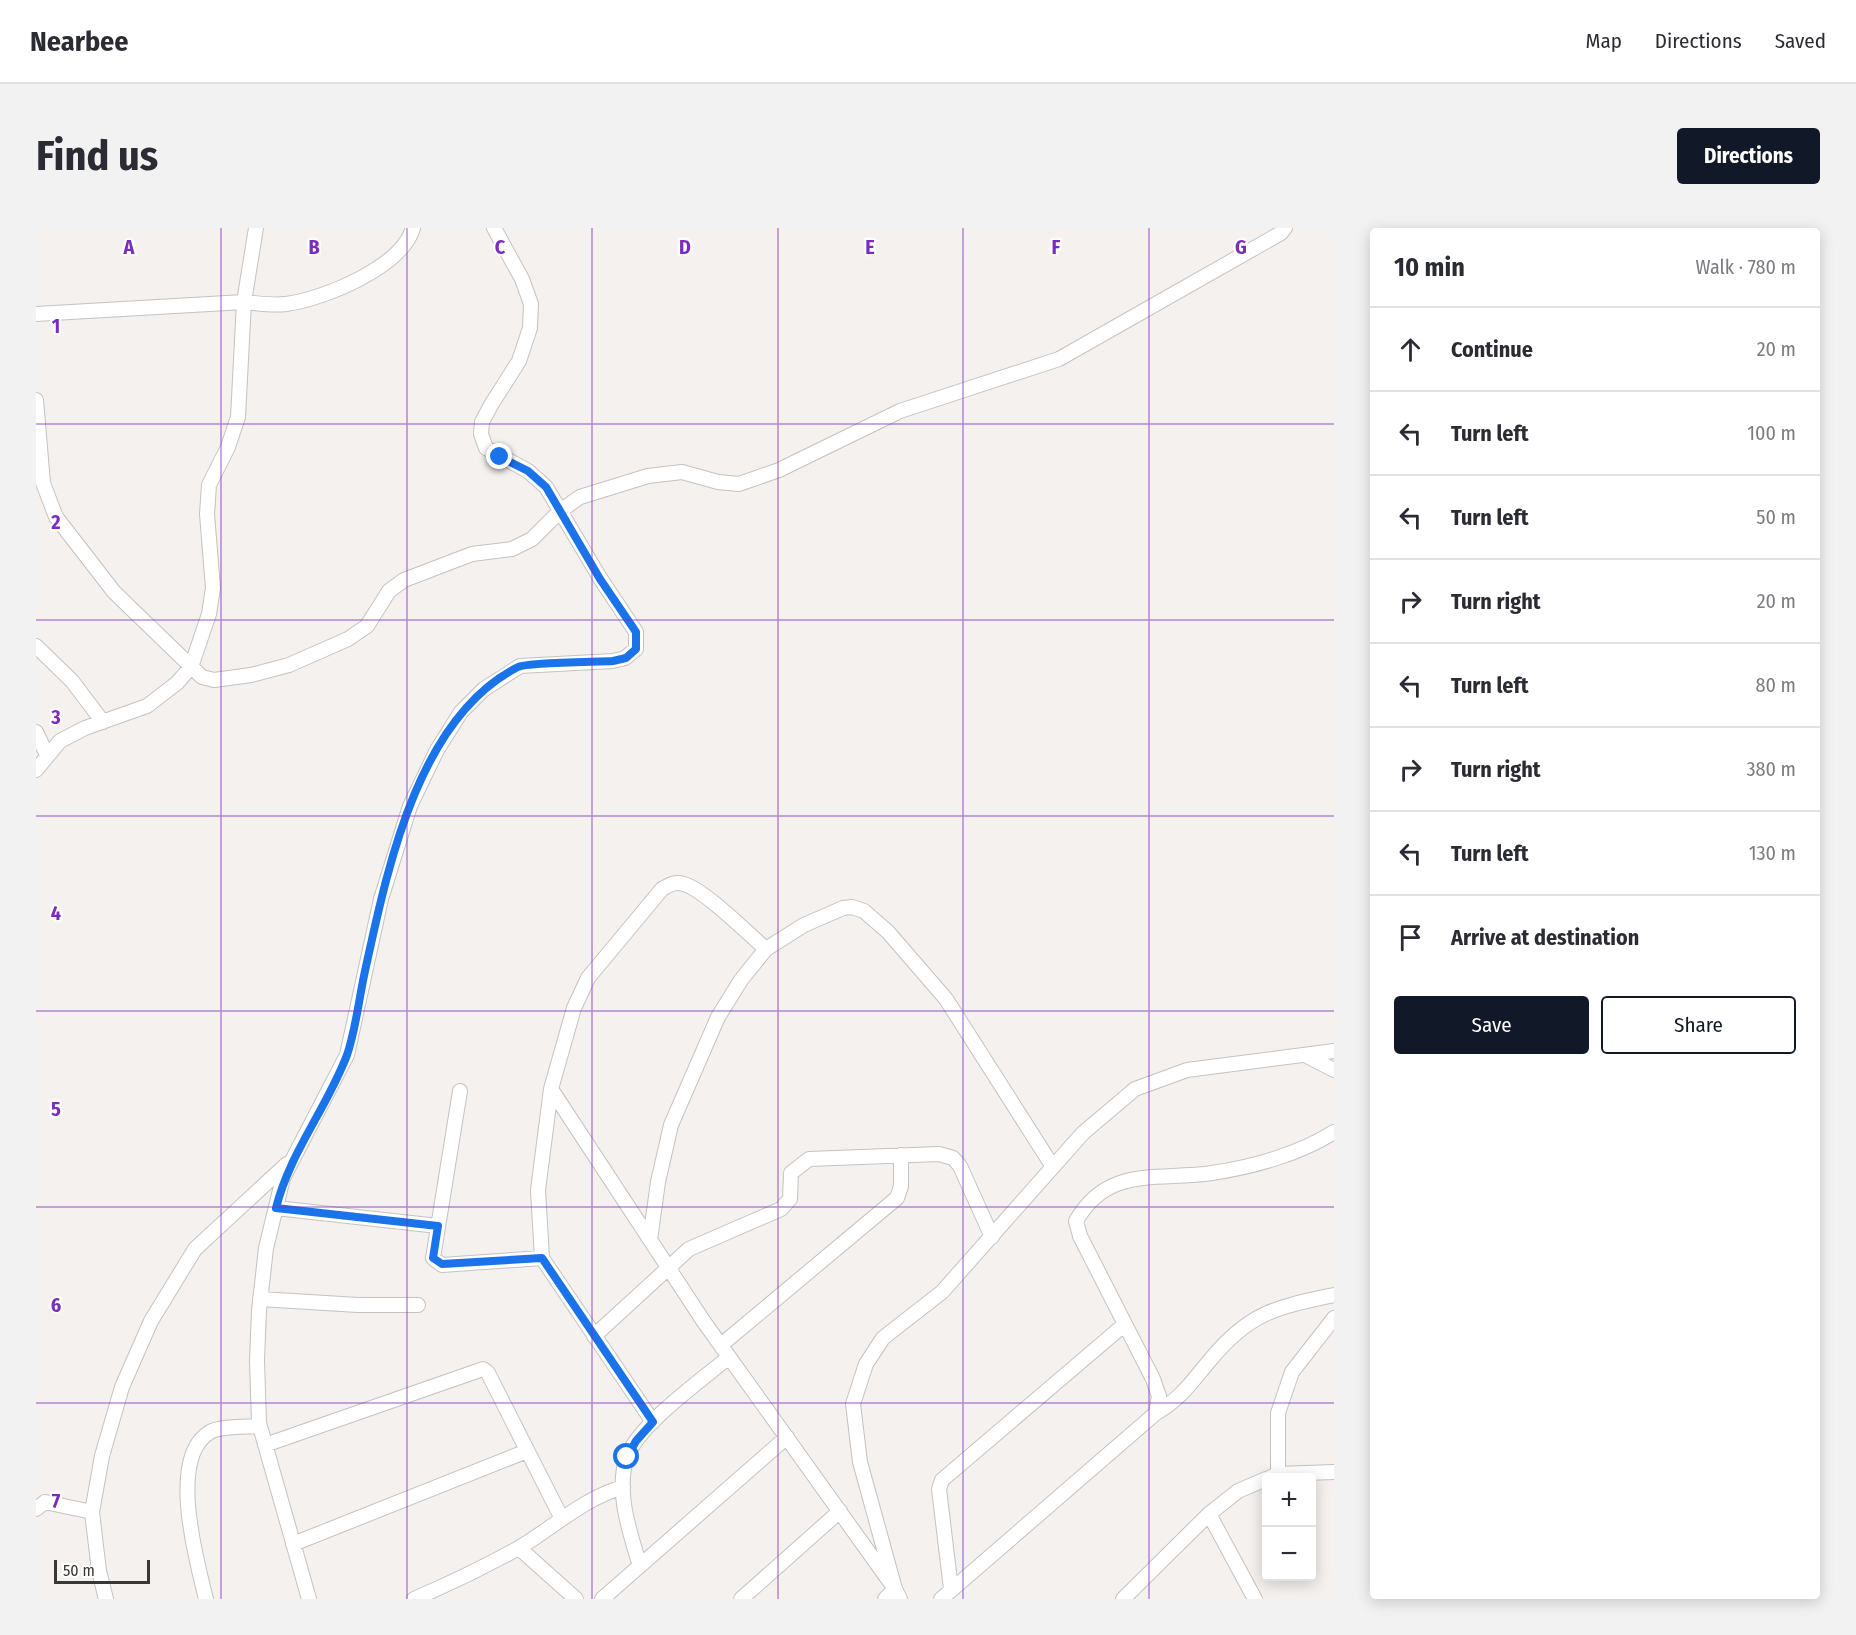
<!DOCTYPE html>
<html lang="en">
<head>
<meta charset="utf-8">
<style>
  body { margin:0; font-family:"Fira Sans Condensed",sans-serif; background:#f2f2f3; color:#2b2b33 }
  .controls { position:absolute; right:18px; bottom:18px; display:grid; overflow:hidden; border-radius:6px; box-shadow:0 3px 15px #0003 }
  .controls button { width:54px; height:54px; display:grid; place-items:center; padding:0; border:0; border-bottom:2px solid #e1e1e2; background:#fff; color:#2b2b33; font:30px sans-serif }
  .scale { position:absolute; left:18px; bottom:15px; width:96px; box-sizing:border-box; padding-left:6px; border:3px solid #393837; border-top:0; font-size:16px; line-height:21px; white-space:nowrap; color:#393837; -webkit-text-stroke:4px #fff; paint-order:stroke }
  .stop { position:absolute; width:18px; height:18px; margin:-14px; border:4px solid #1a73e8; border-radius:50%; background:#fff }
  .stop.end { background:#1a73e8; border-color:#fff; box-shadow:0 2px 6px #0008 }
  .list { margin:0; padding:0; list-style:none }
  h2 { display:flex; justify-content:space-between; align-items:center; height:78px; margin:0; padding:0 24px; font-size:26px }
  h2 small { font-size:20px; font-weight:400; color:#7c7c81 }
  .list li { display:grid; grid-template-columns:39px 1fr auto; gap:18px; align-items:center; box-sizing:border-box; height:84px; padding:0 24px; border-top:2px solid #e1e1e2 }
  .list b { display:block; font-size:22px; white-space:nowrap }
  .list em { font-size:20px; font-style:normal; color:#7c7c81 }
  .actions { display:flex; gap:12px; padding:18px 24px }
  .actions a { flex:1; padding:14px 0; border:2px solid #111827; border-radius:6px; text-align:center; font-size:21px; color:#111827 }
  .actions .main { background:#111827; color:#fff }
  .icon { flex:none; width:33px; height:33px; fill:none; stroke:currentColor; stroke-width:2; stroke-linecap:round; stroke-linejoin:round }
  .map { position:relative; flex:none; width:1298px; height:1371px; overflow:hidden; border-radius:6px }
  header { display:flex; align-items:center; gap:36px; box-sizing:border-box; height:84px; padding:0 30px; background:#fff; border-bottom:2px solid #e1e1e2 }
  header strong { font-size:28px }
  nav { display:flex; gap:33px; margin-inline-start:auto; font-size:21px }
  .intro { display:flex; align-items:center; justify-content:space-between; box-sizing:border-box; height:144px; padding:0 36px }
  h1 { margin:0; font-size:42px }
  .button { padding:15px 27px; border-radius:6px; background:#111827; color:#fff; font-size:21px; font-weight:700 }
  main { display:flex; gap:36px; padding:0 36px }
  aside { flex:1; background:#fff; border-radius:6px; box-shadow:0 3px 15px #0003 }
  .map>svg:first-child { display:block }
</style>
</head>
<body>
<header>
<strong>Nearbee</strong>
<nav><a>Map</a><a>Directions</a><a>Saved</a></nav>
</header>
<div class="intro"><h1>Find us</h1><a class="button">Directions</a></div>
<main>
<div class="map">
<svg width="1298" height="1371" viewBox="0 0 1298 1371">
  <rect width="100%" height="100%" fill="#f4f1ef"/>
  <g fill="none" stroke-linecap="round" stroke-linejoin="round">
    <defs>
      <path id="minor" d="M0 86 208 74 220 0
        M0 172 7 255 20 289 78 364 166 449 178 452 215 447 253 437 312 411 331 398 353 363 368 352 436 326 476 321 496 311 524 283 544 269 612 248 646 244 682 254 703 256 743 242 864 183 1023 131 1245 5 1249 0
        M0 418 36 453 67 494
        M0 504 11 527
        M0 542 24 513 49 500 111 478 141 455 155 439 173 386 177 360 171 286 173 257 192 219 202 189 208 74C221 75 237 78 250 76 288 71 366 39 377 0
        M1269 827 1298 842
        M515 861 668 1094 859 1361 849 1371
        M424 863 397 1030 406 1037 506 1030
        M240 980 402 998
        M614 1012 622 954 635 897 682 789 705 752 730 721 768 697 807 680 816 679 828 683 852 704 910 771 1017 939
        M224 1071 322 1077H382
        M558 1108 653 1021 745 981 754 971 755 945 773 931 903 926 917 930 924 938 956 1009
        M685 1117 861 970 865 958V927
        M1120 1185 1123 1168 1117 1151 1044 1008 1040 993C1072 937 1122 953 1176 945 1216 939 1264 926 1298 904
        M617 1194 506 1030 502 962 515 861 538 780 552 750 626 661C633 657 639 653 648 656 670 663 711 705 730 721
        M229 1217 447 1141 452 1145 525 1289
        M1242 1246V1185L1256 1144 1298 1090
        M1235 1249 1242 1246 1298 1244
        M0 1281 9 1274 56 1284
        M1173 1286 1219 1371
        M257 1316 491 1223
        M483 1320 540 1371
        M604 1338C594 1305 579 1263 591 1229 602 1197 667 1151 693 1129
        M915 1361 903 1261 906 1252 1089 1096
        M70 1371 63 1343 56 1284 66 1228 86 1159 115 1093 159 1021 251 936
        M170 1371C161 1334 131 1229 174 1204 183 1198 212 1199 224 1198
        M273 1371 223 1195 221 1132 223 1083 230 1020 247 950 311 827 345 671 374 578 401 522 425 484 448 461 484 438 577 433 589 430 600 421V404L564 350 510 259 492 243 450 220 445 206 446 194 455 177 483 133 494 100 495 76 486 51 458 0
        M378 1371C413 1356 448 1339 481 1321 517 1300 546 1271 587 1259
        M566 1371 751 1209
        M705 1371 804 1283
        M864 1371 859 1361 824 1234 817 1176 830 1136 847 1110 906 1064 1047 905 1099 861 1151 842 1298 823
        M905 1371 1120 1185C1145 1171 1157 1152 1175 1131 1214 1084 1241 1079 1298 1067
        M1087 1371 1173 1286 1202 1263 1230 1251"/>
    </defs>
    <!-- minor casing -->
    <use href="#minor" stroke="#c5c2c0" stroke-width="16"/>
    <!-- minor -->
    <use href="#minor" stroke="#fff" stroke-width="14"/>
  </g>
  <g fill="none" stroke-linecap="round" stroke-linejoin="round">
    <!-- route -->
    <path stroke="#1a73e8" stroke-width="8" d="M464 229 492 243 510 259 564 351 600 404V421L590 430 577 433C561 434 491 434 482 439 381 490 351 643 329 743 323 770 320 801 311 827 291 880 254 924 240 980L402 998 397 1030 406 1036 506 1030 617 1194 600 1213 591 1229"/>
  </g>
  <!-- grid -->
  <path fill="none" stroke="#7b2cbf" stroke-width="1.5" stroke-opacity="0.55" d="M185 0V1371M371 0V1371M556 0V1371M742 0V1371M927 0V1371M1113 0V1371M0 196H1298M0 392H1298M0 588H1298M0 783H1298M0 979H1298M0 1175H1298"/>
  <g font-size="20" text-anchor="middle" font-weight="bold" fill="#7b2cbf" stroke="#fff" stroke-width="4.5" stroke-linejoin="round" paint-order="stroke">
    <text x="93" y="26">A</text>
    <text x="278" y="26">B</text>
    <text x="464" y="26">C</text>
    <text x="649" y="26">D</text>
    <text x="834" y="26">E</text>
    <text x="1020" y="26">F</text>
    <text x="1205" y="26">G</text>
    <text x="20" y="105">1</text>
    <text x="20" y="301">2</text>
    <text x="20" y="496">3</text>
    <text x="20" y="692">4</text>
    <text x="20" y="888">5</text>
    <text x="20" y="1084">6</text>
    <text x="20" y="1280">7</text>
  </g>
</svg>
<div class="controls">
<button>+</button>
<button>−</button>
</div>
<div class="scale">50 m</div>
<div class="stop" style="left:591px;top:1229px"></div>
<div class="stop end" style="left:464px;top:229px"></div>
</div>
<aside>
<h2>10 min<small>Walk · 780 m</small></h2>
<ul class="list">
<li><svg class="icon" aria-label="ahead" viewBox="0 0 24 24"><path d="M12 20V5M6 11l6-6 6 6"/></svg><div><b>Continue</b></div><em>20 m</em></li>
<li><svg class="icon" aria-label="left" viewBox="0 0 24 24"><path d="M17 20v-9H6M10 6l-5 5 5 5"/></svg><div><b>Turn left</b></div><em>100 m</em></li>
<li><svg class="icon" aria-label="left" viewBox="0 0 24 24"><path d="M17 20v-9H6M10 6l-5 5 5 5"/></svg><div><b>Turn left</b></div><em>50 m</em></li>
<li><svg class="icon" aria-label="right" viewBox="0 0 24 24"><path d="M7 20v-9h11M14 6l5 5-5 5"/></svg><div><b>Turn right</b></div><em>20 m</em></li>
<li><svg class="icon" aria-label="left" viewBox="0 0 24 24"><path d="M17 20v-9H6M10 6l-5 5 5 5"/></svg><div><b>Turn left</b></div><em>80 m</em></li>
<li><svg class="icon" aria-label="right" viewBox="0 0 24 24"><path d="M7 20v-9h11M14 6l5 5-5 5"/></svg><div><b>Turn right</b></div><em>380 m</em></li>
<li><svg class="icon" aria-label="left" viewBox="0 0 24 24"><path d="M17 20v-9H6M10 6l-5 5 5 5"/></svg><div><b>Turn left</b></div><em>130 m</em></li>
<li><svg class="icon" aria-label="arrive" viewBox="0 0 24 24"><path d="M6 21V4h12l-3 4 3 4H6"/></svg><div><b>Arrive at destination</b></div></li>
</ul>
<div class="actions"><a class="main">Save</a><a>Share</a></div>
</aside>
</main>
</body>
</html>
